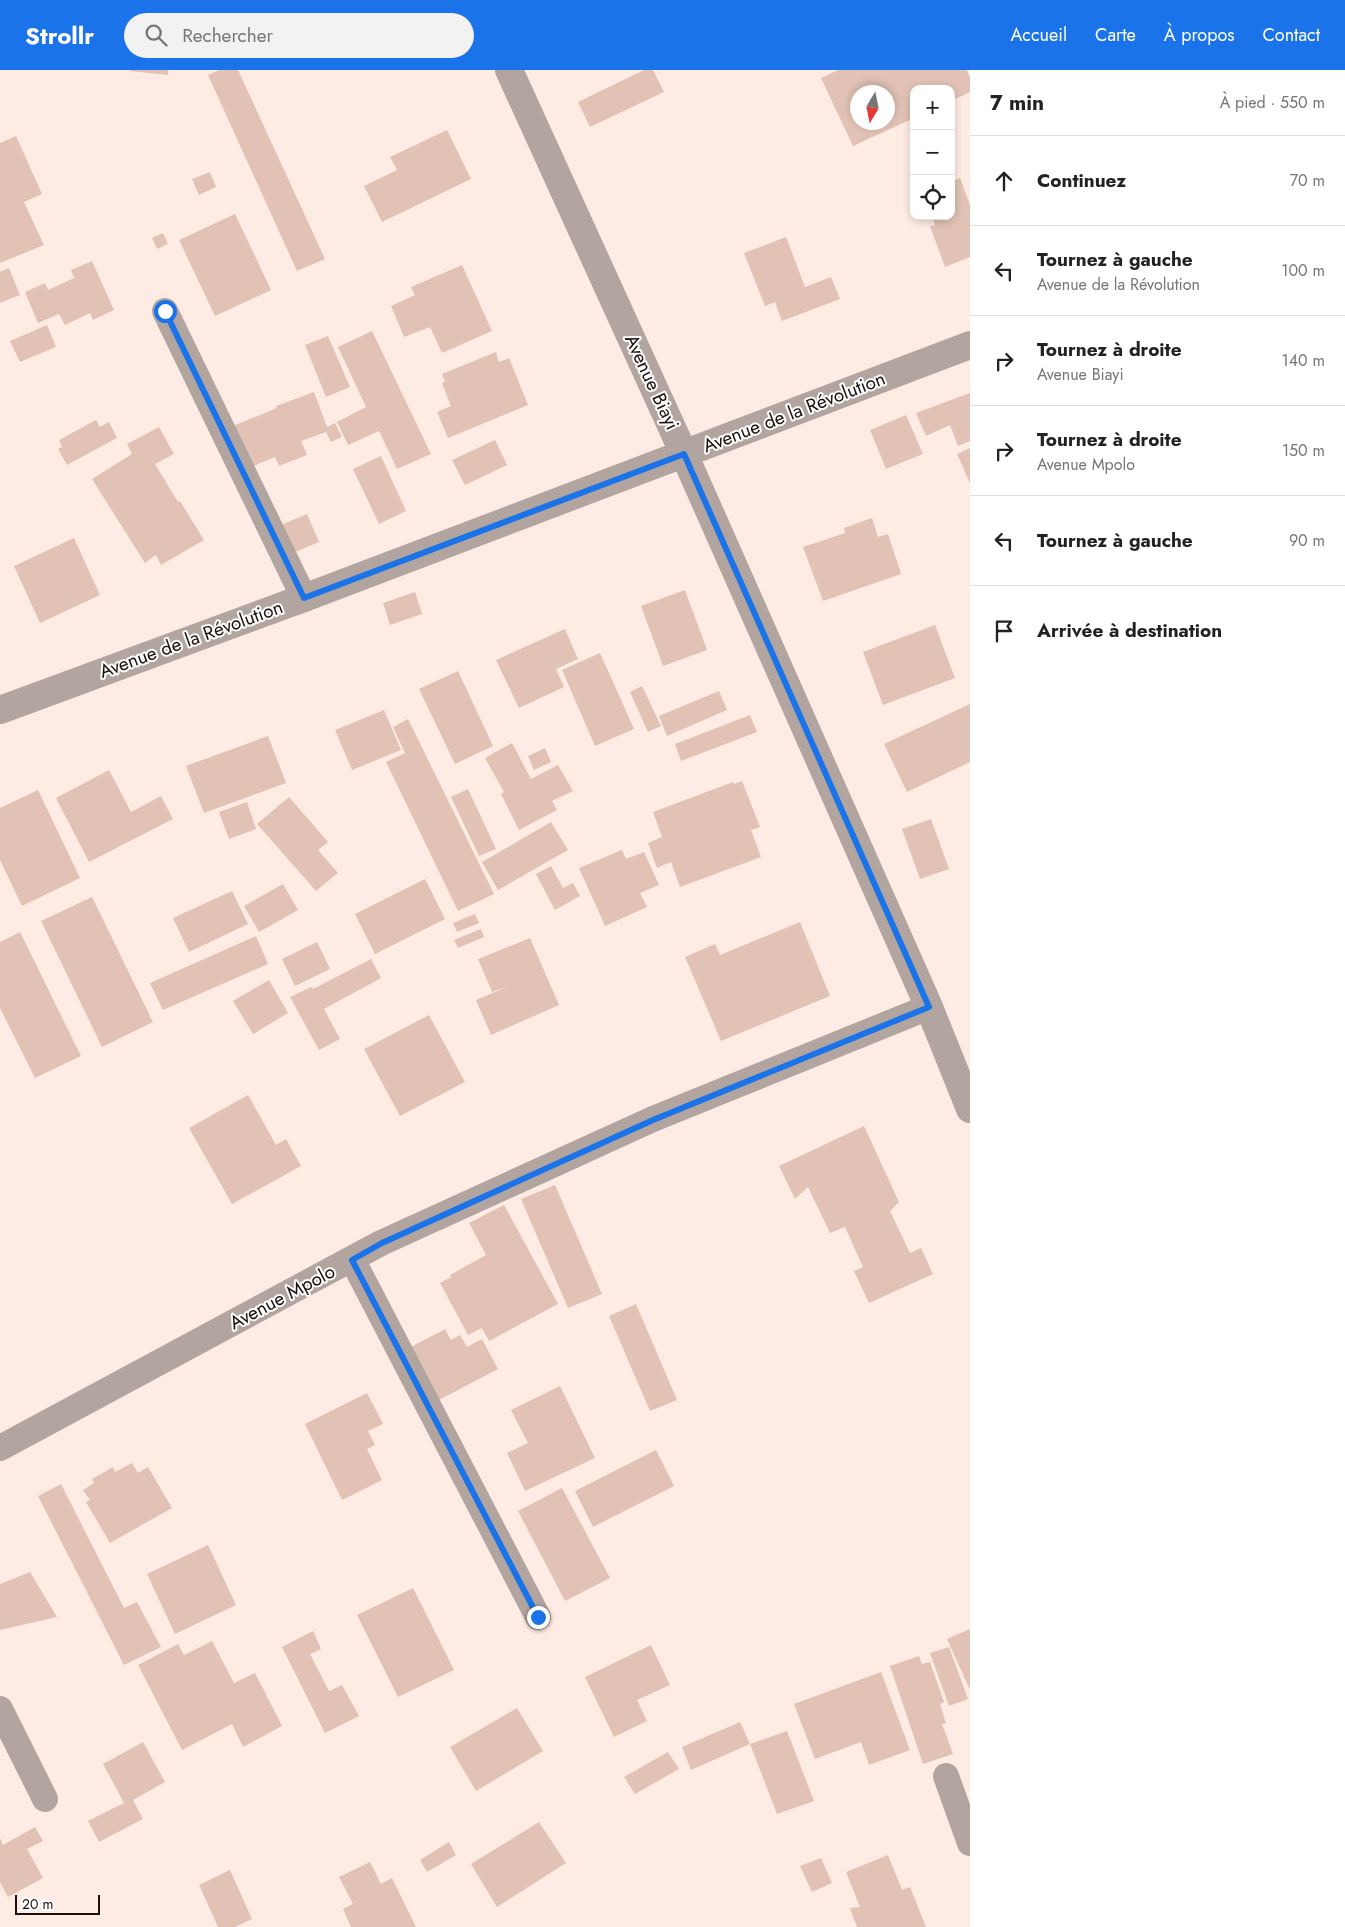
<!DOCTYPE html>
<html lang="fr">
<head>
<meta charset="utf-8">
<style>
  body { margin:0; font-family:Jost,sans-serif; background:#f2f2f2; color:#222 }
  .controls { position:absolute; right:15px; top:15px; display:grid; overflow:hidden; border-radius:10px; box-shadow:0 2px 8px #0003 }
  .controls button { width:45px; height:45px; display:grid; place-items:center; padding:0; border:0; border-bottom:1px solid #e0e0e0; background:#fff; color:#222; font:25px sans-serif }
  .compass { position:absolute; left:850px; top:15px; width:45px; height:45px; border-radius:50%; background:#fff; box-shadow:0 2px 8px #0003; rotate:190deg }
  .scale { position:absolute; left:15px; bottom:12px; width:85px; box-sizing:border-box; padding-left:5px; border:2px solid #1a0f0b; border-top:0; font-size:14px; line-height:18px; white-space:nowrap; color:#1a0f0b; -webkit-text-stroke:4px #fdfdfd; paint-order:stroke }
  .stop { position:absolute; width:15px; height:15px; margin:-11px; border:4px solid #1a73e8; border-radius:50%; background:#fff }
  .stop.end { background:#1a73e8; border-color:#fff; box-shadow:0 1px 5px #0008 }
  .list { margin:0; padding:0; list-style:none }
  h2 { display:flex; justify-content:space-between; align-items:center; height:65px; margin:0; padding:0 20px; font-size:21px }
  h2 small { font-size:16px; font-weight:400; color:#767676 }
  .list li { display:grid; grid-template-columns:32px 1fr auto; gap:15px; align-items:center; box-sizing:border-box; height:90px; padding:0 20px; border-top:1px solid #e0e0e0 }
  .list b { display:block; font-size:19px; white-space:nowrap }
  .list p { margin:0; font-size:16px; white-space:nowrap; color:#767676 }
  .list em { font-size:16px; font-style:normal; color:#767676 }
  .icon { flex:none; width:28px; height:28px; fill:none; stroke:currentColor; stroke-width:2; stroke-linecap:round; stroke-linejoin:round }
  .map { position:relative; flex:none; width:970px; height:1857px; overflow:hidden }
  header { display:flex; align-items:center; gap:30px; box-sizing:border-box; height:70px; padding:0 25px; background:#1a73e8; color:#fff }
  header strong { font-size:24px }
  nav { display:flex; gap:28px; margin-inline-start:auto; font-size:18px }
  .search { width:350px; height:45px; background:#f2f2f2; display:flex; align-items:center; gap:12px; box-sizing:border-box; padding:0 18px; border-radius:28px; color:#767676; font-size:19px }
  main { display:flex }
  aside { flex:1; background:#fff }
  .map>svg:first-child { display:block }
</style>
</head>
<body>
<header>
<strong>Strollr</strong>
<div class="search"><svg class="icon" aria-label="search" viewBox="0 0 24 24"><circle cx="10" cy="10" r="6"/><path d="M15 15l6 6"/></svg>Rechercher</div>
<nav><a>Accueil</a><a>Carte</a><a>À propos</a><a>Contact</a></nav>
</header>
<main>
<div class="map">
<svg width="970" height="1857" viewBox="0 0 970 1857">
  <rect width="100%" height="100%" fill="#feebe3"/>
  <!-- building -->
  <path fill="#e1c2b5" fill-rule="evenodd" d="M130 0H168V5L130 1Z
    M219 0H238L325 189 297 201 208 5Z
    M644 0H653L664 22 590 57 578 32Z
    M838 0H967L970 8V22L951 31V19H914V48L853 76 821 8ZM858 22H888V52H858Z
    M447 60 471 109 382 152 364 116 397 100 390 87Z
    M16 66 42 124 24 132 44 175 0 193V73Z
    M210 102 216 117 199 125 192 109Z
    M960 108 970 135V187L945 197 930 156 935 155 932 146H951V112Z
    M235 144 271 220 215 246 179 170Z
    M163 163 168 174 157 179 152 168Z
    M786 167 805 217 831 207 840 229 782 251 775 232 765 236 744 183Z
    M92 191 114 240 93 250 90 243 65 255 59 244 38 253 25 222 45 213 48 220 74 208 71 200Z
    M462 195 492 261 442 283 430 257 404 267 391 236 415 225 411 217Z
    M9 198 20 225 0 233V202Z
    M47 255 56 277 20 292 10 271Z
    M372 261 431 384 397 399 379 361 348 375 337 352 366 337 338 277Z
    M328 266 350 317 326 327 305 275Z
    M496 282 499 292 509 288 528 335 448 368 437 342 451 336 442 313 445 312 442 304Z
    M314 322 327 357 335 353 342 367 331 372 326 362 301 371 307 385 279 396 275 387 251 397 233 356 277 338 276 336Z
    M970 323V371L958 376 950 355 926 366 916 343Z
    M906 345 923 384 886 399 870 360Z
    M96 350 100 357 109 352 117 368 67 395 58 379 62 377 59 370Z
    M159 357 174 384 155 394 178 432 180 431 204 470 161 495 156 485 145 493 92 409 132 384 127 374Z
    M495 370 507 395 465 415 452 390Z
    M970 378V413L957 384Z
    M381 386 406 441 379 454 353 399Z
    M307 444 319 472 293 483 281 455Z
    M872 448 878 467 888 464 901 504 823 531 803 477 845 463 844 458Z
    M74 468 100 525 40 553 14 496Z
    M685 520 707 580 663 596 641 536Z
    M415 522 422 544 390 555 383 533Z
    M935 555 955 608 883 635 863 582Z
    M565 559 578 589 556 599 564 617 519 638 496 590Z
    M600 583 634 659 595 676 562 600Z
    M458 601 493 676 455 694 419 619Z
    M642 616 661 656 648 662 630 622Z
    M719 621 727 640 667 666 659 646Z
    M970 634V692L907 722 884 674Z
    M384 640 401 680 352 700 335 660Z
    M750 645 757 662 681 691 675 674Z
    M408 649 494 824 458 841 386 692 405 683 393 657Z
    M268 666 286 713 204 743 186 696Z
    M512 673 531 709 558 695 573 721 552 731 557 740 519 760 501 724 504 722 485 688Z
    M545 678 551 692 534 700 528 686Z
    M109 700 131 742 161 726 173 749 89 792 56 728Z
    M742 711 760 757 751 760 761 787 680 817 671 792 657 798 648 773 662 767 653 742 733 712 734 714Z
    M468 719 496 779 479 786 451 727Z
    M38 720 80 808 22 836 0 790V738Z
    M289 727 328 772 318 780 338 803 316 821 257 754Z
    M247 732 256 759 229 769 219 742Z
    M931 749 949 799 920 809 902 759Z
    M551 752 568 780 498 820 482 792Z
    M622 780 626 789 644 782 659 815 640 823 647 837 605 856 579 798Z
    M551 796 563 818 573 813 580 826 555 840 536 804Z
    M425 809 445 849 375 884 355 844Z
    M283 814 298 840 259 862 244 836Z
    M232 821 248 854 189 882 173 848Z
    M92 827 153 952 102 977 41 851Z
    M475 844 479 853 457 862 453 853Z
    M800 852 830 926 721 971 685 887 715 874 720 885Z
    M481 859 484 867 458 878 454 870Z
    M20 862 81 986 35 1008 0 938V872Z
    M256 866 268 894 163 940 150 913Z
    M530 868 559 935 491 965 476 930 509 916 492 922 478 889Z
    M317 872 330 899 295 916 282 889Z
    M371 889 381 908 324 939 340 969 319 980 290 927 311 917 313 919Z
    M269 910 288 943 253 964 233 931Z
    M429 945 465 1012 400 1046 364 979Z
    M248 1025 276 1075 286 1069 301 1096 232 1134 189 1058Z
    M864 1056 899 1132 890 1141 910 1183 921 1178 933 1204 869 1233 854 1201 863 1197 845 1157 830 1163 808 1117 795 1129 779 1096Z
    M555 1115 602 1224 568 1238 521 1129Z
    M504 1135 558 1234 489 1271 482 1258 468 1265 440 1213 451 1207 450 1205 486 1185 469 1153Z
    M636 1234 677 1330 650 1341 609 1246Z
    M445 1259 451 1270 460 1265 467 1277 482 1269 498 1299 439 1330 411 1277Z
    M560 1316 595 1388 525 1421 507 1383 528 1373 511 1340Z
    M367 1323 383 1354 368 1361 375 1375 367 1379 382 1410 342 1430 305 1354Z
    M656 1380 674 1416 593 1457 575 1421Z
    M132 1393 138 1403 148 1397 172 1438 110 1473 86 1432 90 1430 83 1420 94 1413 92 1409 113 1397 115 1402Z
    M61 1414 124 1538 137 1532 161 1577 124 1595 38 1426Z
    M562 1418 610 1508 565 1531 518 1441Z
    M208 1475 236 1535 175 1564 147 1504Z
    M30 1502 57 1547 0 1560V1514Z
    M413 1518 454 1600 398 1627 357 1545Z
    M970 1559V1620L947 1569Z
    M313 1561 321 1579 310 1584 329 1621 342 1615 359 1646 325 1663 282 1577Z
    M212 1571 234 1613 255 1603 282 1656 243 1677 232 1654 182 1680 138 1595 178 1574 184 1585Z
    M651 1575 670 1615 637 1630 647 1651 614 1667 585 1607Z
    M949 1577 968 1629 949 1636 930 1583Z
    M919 1586 922 1594 930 1592 944 1632 940 1634 946 1653 942 1654 953 1684 923 1694 890 1596Z
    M881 1602 910 1680 869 1695 861 1672 815 1689 794 1634Z
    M517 1638 543 1681 476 1721 450 1677Z
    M740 1652 750 1674 691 1700 682 1677Z
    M787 1661 814 1731 777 1744 750 1674Z
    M143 1672 165 1712 133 1730 143 1749 99 1772 88 1751 124 1733 103 1694Z
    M668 1682 679 1699 635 1724 624 1707Z
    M539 1752 566 1793 497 1837 471 1794Z
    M35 1757 43 1771 27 1779 43 1808 8 1827 0 1812V1768L3 1775Z
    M449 1772 456 1785 427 1802 420 1790Z
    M888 1785 902 1820 910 1817 926 1857H857L850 1838 860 1837 846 1802Z
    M821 1788 832 1813 812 1822 800 1796Z
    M370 1792 381 1814 392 1808 416 1857H351L343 1839 353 1834 339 1807Z
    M230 1800 252 1849 235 1857H218L199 1815Z"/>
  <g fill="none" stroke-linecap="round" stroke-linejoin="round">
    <!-- minor -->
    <path stroke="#b2a59f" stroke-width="26" d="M165 241 304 528
      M352 1189 538 1547
      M0 1378 381 1173 653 1049 929 937
      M0 1639 45 1729
      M946 1706 970 1773"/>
    <!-- tertiary -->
    <path stroke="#b2a59f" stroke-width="28" d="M509 0 684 384 929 937 970 1039
      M0 640 304 528 970 275"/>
  </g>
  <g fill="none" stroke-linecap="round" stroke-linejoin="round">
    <!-- route -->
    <path stroke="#1a73e8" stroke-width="6" d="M165 241 304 528 684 384 929 937 653 1050 382 1173 352 1190 538 1547"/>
  </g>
  <g text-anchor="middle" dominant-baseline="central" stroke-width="4" stroke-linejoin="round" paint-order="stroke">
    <!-- street labels -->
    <g font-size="19" fill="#1a0f0b" stroke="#fdfdfd">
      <text transform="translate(652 312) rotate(65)">Avenue Biayi</text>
      <text transform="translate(794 342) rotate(-21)">Avenue de la Révolution</text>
      <text transform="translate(191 569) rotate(-20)">Avenue de la Révolution</text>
      <text transform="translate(282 1227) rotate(-28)">Avenue Mpolo</text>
    </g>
  </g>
</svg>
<div class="controls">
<button>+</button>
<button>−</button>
<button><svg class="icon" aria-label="locate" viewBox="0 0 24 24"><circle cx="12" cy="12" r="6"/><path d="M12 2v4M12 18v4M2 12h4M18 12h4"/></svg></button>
</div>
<svg class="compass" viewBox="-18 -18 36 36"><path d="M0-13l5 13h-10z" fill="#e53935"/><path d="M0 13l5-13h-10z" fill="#767676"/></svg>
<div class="scale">20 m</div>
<div class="stop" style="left:165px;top:241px"></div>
<div class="stop end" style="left:538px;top:1547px"></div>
</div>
<aside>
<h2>7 min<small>À pied · 550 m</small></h2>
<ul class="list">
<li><svg class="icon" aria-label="ahead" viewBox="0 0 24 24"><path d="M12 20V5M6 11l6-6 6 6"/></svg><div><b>Continuez</b></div><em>70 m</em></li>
<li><svg class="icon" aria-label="left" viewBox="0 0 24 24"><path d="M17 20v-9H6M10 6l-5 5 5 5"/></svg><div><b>Tournez à gauche</b><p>Avenue de la Révolution</p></div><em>100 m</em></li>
<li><svg class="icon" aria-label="right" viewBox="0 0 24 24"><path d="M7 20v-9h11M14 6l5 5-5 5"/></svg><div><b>Tournez à droite</b><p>Avenue Biayi</p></div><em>140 m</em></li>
<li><svg class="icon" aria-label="right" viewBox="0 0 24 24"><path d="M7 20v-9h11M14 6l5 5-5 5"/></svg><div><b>Tournez à droite</b><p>Avenue Mpolo</p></div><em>150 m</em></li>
<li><svg class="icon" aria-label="left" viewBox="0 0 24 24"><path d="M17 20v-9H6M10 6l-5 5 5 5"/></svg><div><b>Tournez à gauche</b></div><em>90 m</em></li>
<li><svg class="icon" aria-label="arrive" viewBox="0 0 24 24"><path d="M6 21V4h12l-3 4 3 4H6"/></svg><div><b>Arrivée à destination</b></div></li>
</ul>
</aside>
</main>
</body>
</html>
